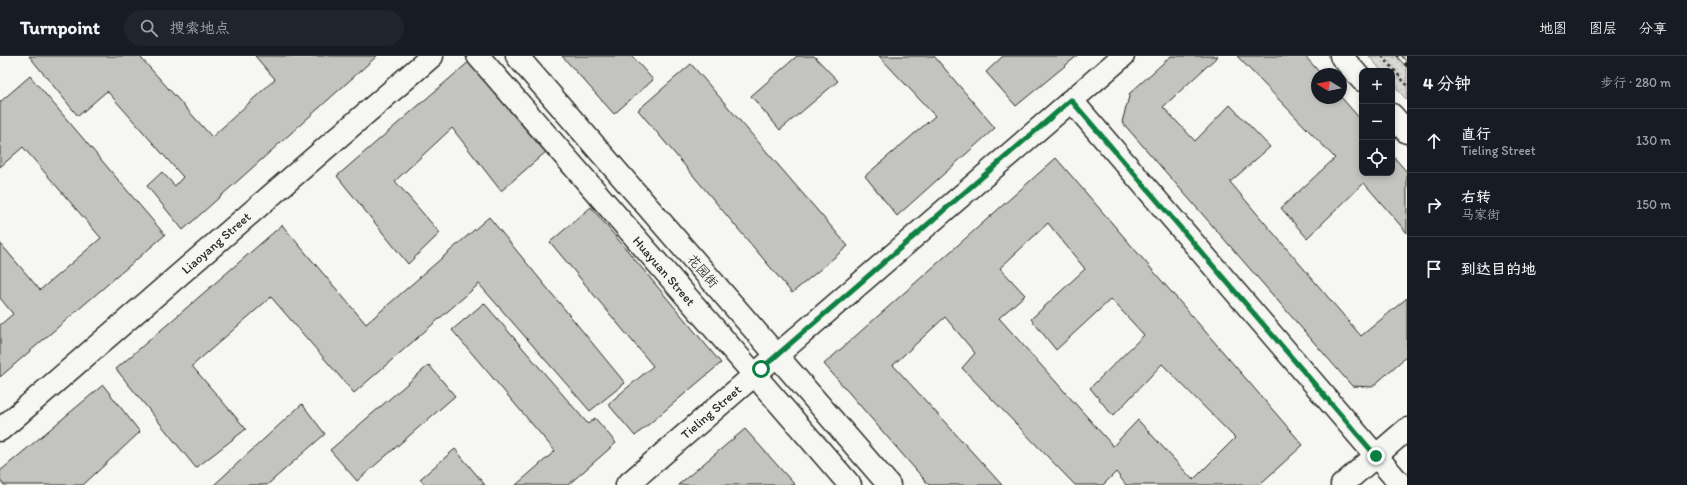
<!DOCTYPE html>
<html lang="zh">
<head>
<meta charset="utf-8">
<style>
  body { margin:0; font-family:Itim,"LXGW WenKai TC",sans-serif; background:#20242c; color:#f1f3f6 }
  .controls { position:absolute; right:12px; top:12px; display:grid; overflow:hidden; border-radius:8px; box-shadow:0 2px 6px #0003 }
  .controls button { width:36px; height:36px; display:grid; place-items:center; padding:0; border:0; border-bottom:1px solid #363941; background:#171b24; color:#f1f3f6; font:20px sans-serif }
  .compass { position:absolute; left:1311px; top:12px; width:36px; height:36px; border-radius:50%; background:#171b24; box-shadow:0 2px 6px #0003; rotate:280deg }
  .stop { position:absolute; width:12px; height:12px; margin:-9px; border:3px solid #0b8043; border-radius:50%; background:#fff }
  .stop.end { background:#0b8043; border-color:#fff; box-shadow:0 1px 4px #0008 }
  .list { margin:0; padding:0; list-style:none }
  h2 { display:flex; justify-content:space-between; align-items:center; height:52px; margin:0; padding:0 16px; font-size:17px }
  h2 small { font-size:13px; font-weight:400; color:#9ea1a6 }
  .list li { display:grid; grid-template-columns:26px 1fr auto; gap:12px; align-items:center; box-sizing:border-box; height:64px; padding:0 16px; border-top:1px solid #363941 }
  .list b { display:block; font-size:15px; white-space:nowrap }
  .list p { margin:0; font-size:13px; white-space:nowrap; color:#9ea1a6 }
  .list em { font-size:13px; font-style:normal; color:#9ea1a6 }
  .icon { flex:none; width:22px; height:22px; fill:none; stroke:currentColor; stroke-width:2; stroke-linecap:round; stroke-linejoin:round }
  .map { position:relative; flex:none; width:1407px; height:429px; overflow:hidden }
  header { display:flex; align-items:center; gap:24px; box-sizing:border-box; height:56px; padding:0 20px; background:#171b24; border-bottom:1px solid #363941 }
  header strong { font-size:19px }
  nav { display:flex; gap:22px; margin-inline-start:auto; font-size:14px }
  .search { width:280px; height:36px; background:#20242c; display:flex; align-items:center; gap:10px; box-sizing:border-box; padding:0 14px; border-radius:22px; color:#9ea1a6; font-size:15px }
  main { display:flex }
  aside { flex:1; background:#171b24 }
  .map>svg:first-child { display:block }
</style>
</head>
<body>
<header>
<strong>Turnpoint</strong>
<div class="search"><svg class="icon" aria-label="search" viewBox="0 0 24 24"><circle cx="10" cy="10" r="6"/><path d="M15 15l6 6"/></svg>搜索地点</div>
<nav><a>地图</a><a>图层</a><a>分享</a></nav>
</header>
<main>
<div class="map">
<svg width="1407" height="429" viewBox="0 0 1407 429">
  <defs>
    <pattern id="park-dots" width="8" height="8" patternUnits="userSpaceOnUse"><rect width="8" height="8" fill="#d9d9d5"/><path d="M2 2h.1M6 6h.1" fill="none" stroke="#babab7" stroke-width="1.8" stroke-linecap="round"/></pattern>
  </defs>
  <rect width="100%" height="100%" fill="#f6f6f2"/>
  <filter id="ink" filterUnits="userSpaceOnUse"><feTurbulence type="fractalNoise" baseFrequency=".025" numOctaves="2"/><feDisplacementMap in="SourceGraphic" scale="8" xChannelSelector="R" yChannelSelector="G"/><feConvolveMatrix kernelMatrix="1 2 1 2 8 2 1 2 1" color-interpolation-filters="sRGB"/></filter>
  <g filter="url(#ink)">
    <!-- park -->
    <path fill="url(#park-dots)" stroke="#828280" d="M1369 0H1407V44L1392 27V15H1382Z"/>
    <!-- building -->
    <path fill="#c3c3c0" stroke="#2b2b2b" fill-rule="evenodd" d="M29 0H143L141 2 212 81 275 23 255 0H377L183 174 147 130 162 116 175 130 183 121 107 35 78 60Z
      M562 0H632L653 24 614 58Z
      M797 0H814L838 25 780 74 751 40Z
      M879 0H934L995 72 897 160 865 120 935 60Z
      M1003 0H1077L1016 50 986 16Z
      M1171 0H1218L1163 51 1195 85 1230 49 1270 91 1230 126 1361 280 1407 242V300L1372 331 1352 330 1122 66 1130 37Z
      M1237 0H1305L1321 18H1317V42H1341V41L1362 65V117H1392V99L1407 116V177L1364 127 1307 182 1281 152 1335 102Z
      M471 4 547 95 501 135 452 72 395 125 440 177 408 208 337 120Z
      M691 8 848 190 792 237 638 54Z
      M30 20 165 179 0 321V269L13 258 0 242V187L40 234 101 182 23 91 0 111V46Z
      M1056 102 1303 389 1259 429H1126L1116 416 1103 429H1075L962 312 975 297 945 261 893 309 1002 429H929L824 308ZM1048 167 1085 213 1031 263 1056 294 1111 243 1144 279 1090 332 1113 360 1162 308 1235 382 1193 424 1138 364 1113 390 999 262 1025 239 1000 212Z
      M591 151 721 307 635 380 608 348 653 310 550 186Z
      M489 161 625 327 590 355 479 228 354 337 271 241 192 310 246 373 196 412 116 313 282 169 366 268Z
      M484 247 588 368 595 362 616 387 568 429H516L555 395 452 274Z
      M429 309 455 340 357 425 330 394Z
      M103 329 140 376 83 429H4L0 424V415Z
      M302 348 325 378 267 429H214Z
      M745 373 795 429H678Z
      M455 393 485 429H425L420 423Z"/>
    <g fill="none" stroke-linecap="round" stroke-linejoin="round">
      <defs>
        <path id="minor" d="M1341 0 1362 24
          M1071 44 1401 429
          M1392 59 1407 76
          M0 374 432 0
          M627 429 1123 0
          M1342 429 1407 373"/>
        <path id="major" d="M478 0 850 429
          M517 0 889 429"/>
      </defs>
      <!-- minor casing -->
      <use href="#minor" stroke="#2b2b2b" stroke-width="25"/>
      <!-- major casing -->
      <use href="#major" stroke="#2b2b2b" stroke-width="25"/>
      <!-- path -->
      <path stroke="#2b2b2b" stroke-width="2.5" stroke-dasharray="3 3" stroke-linecap="butt" d="M1382 0 1407 29"/>
      <!-- minor -->
      <use href="#minor" stroke="#f6f6f2" stroke-width="22"/>
      <!-- major -->
      <use href="#major" stroke="#f6f6f2" stroke-width="22"/>
      <defs>
        <path id="rail" d="M1399 0 1407 9"/>
      </defs>
      <!-- rail casing -->
      <use href="#rail" stroke="#2b2b2b" stroke-width="4.5"/>
      <!-- rail -->
      <use href="#rail" stroke="#f6f6f2" stroke-width="3" stroke-dasharray="9" stroke-linecap="butt"/>
    </g>
  </g>
  <g fill="none" stroke-linecap="round" stroke-linejoin="round" filter="url(#ink)">
    <!-- route -->
    <path stroke="#0b8043" stroke-width="5" d="M761 313 1071 44 1376 400"/>
  </g>
  <g text-anchor="middle" dominant-baseline="central" stroke-width="3" stroke-linejoin="round" paint-order="stroke">
    <!-- street labels -->
    <g font-size="13" fill="#2b2b2b" stroke="#f6f6f2">
      <text transform="translate(216 187) rotate(-41)">Liaoyang Street</text>
      <text transform="translate(664 215) rotate(49)">Huayuan Street</text>
      <text transform="translate(703 215) rotate(49)">花园街</text>
      <text transform="translate(711 356) rotate(-41)">Tieling Street</text>
    </g>
  </g>
</svg>
<div class="controls">
<button>+</button>
<button>−</button>
<button><svg class="icon" aria-label="locate" viewBox="0 0 24 24"><circle cx="12" cy="12" r="6"/><path d="M12 2v4M12 18v4M2 12h4M18 12h4"/></svg></button>
</div>
<svg class="compass" viewBox="-18 -18 36 36"><path d="M0-13l5 13h-10z" fill="#e53935"/><path d="M0 13l5-13h-10z" fill="#9ea1a6"/></svg>
<div class="stop" style="left:761px;top:313px"></div>
<div class="stop end" style="left:1376px;top:400px"></div>
</div>
<aside>
<h2>4 分钟<small>步行 · 280 m</small></h2>
<ul class="list">
<li><svg class="icon" aria-label="ahead" viewBox="0 0 24 24"><path d="M12 20V5M6 11l6-6 6 6"/></svg><div><b>直行</b><p>Tieling Street</p></div><em>130 m</em></li>
<li><svg class="icon" aria-label="right" viewBox="0 0 24 24"><path d="M7 20v-9h11M14 6l5 5-5 5"/></svg><div><b>右转</b><p>马家街</p></div><em>150 m</em></li>
<li><svg class="icon" aria-label="arrive" viewBox="0 0 24 24"><path d="M6 21V4h12l-3 4 3 4H6"/></svg><div><b>到达目的地</b></div></li>
</ul>
</aside>
</main>
</body>
</html>
